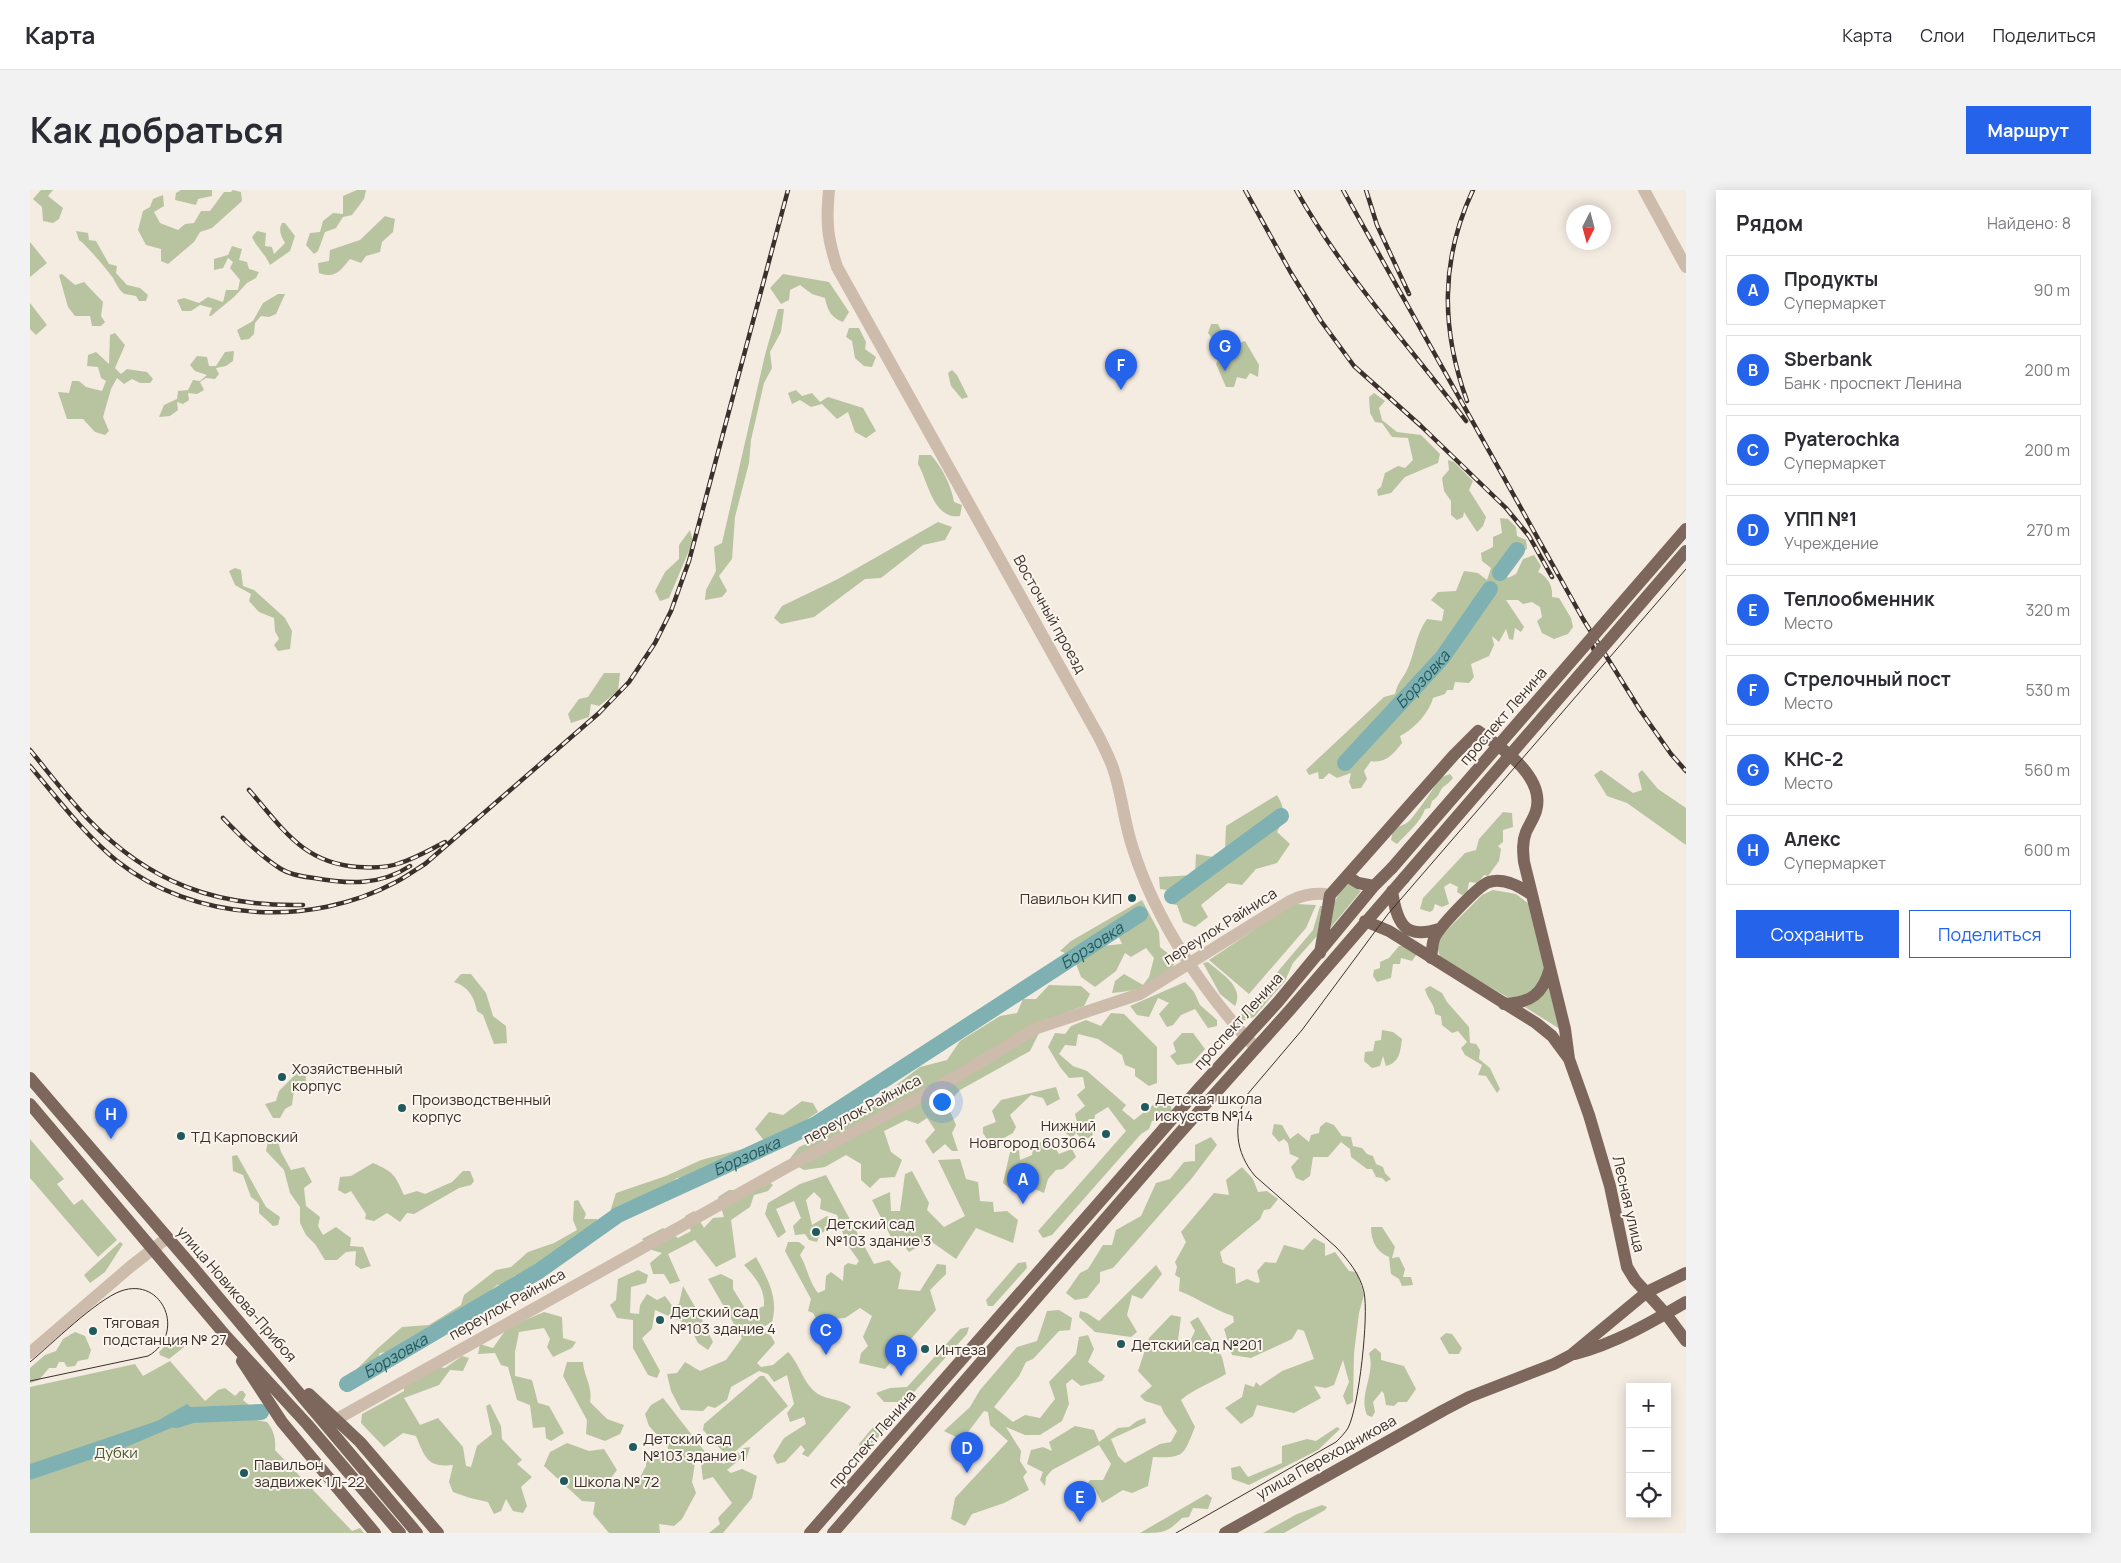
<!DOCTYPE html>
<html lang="ru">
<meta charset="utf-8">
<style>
:root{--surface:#fff;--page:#f2f2f3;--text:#2b2b33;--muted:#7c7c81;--line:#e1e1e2;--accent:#2563eb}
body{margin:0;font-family:Manrope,sans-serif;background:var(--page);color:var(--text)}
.controls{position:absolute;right:15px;bottom:15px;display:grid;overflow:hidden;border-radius:0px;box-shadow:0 2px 12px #0003}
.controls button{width:45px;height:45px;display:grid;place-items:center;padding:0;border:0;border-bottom:1px solid var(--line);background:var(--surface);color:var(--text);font:25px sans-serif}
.compass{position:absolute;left:1536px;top:15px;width:45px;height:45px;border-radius:50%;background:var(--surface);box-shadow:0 2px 12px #0003;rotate:186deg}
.you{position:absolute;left:911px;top:911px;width:18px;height:18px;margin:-12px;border:4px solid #fff;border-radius:50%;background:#1a73e8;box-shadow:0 0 0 8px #1a73e833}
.badge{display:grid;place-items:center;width:32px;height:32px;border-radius:50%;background:var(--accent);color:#fff;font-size:16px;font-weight:700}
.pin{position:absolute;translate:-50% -41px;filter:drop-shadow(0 1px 2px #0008)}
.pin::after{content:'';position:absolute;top:26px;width:18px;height:15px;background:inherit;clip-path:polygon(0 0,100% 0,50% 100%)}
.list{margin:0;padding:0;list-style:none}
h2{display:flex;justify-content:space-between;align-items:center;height:65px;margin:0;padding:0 20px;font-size:21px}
h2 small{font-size:16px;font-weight:400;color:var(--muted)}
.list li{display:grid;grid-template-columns:32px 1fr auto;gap:15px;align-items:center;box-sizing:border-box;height:70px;margin:0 10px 10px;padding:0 10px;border:1px solid var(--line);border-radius:0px}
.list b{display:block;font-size:19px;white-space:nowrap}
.list p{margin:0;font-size:16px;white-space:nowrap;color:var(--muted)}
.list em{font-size:16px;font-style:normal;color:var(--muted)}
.actions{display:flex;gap:10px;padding:15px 20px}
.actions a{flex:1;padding:11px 0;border:1px solid var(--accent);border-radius:0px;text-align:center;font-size:18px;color:var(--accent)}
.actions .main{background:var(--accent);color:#fff}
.icon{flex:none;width:28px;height:28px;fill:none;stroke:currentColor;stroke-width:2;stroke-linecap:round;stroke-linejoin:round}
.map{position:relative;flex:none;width:1656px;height:1343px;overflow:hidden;border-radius:0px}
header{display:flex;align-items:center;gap:30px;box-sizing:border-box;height:70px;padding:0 25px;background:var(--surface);border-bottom:1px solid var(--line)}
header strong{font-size:24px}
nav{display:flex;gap:28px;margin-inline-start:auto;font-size:18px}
.intro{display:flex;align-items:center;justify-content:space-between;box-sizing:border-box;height:120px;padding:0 30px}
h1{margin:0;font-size:35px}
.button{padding:12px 22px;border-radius:0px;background:var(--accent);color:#fff;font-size:18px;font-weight:700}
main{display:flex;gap:30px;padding:0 30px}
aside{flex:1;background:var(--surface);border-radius:0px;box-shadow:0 2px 12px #0003}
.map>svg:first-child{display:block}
</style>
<header>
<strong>Карта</strong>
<nav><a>Карта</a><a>Слои</a><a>Поделиться</a></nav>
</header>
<div class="intro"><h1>Как добраться</h1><a class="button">Маршрут</a></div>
<main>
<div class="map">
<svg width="1656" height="1343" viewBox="0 0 1656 1343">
<rect width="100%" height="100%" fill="#f4ebe1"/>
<path fill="#b8c4a0" d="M 11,0 L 23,0 L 18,6 L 33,18 L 29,29 L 23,33 L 13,31 L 12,17 L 3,9 Z
M 151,0 L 182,0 L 182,6 L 168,9 L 166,15 L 145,10 L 146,3 Z
M 203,0 L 211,2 L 212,11 L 182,38 L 170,42 L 164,52 L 138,74 L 131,71 L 131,59 L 116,55 L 108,40 L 113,21 L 120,17 L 123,9 L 133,5 L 134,16 L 124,22 L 130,33 L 148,40 L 155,34 L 164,33 L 171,21 L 180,21 L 194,2 L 201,2 Z
M 327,0 L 336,0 L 334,9 L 322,25 L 313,27 L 306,38 L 295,42 L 288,61 L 284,64 L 276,55 L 280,43 L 290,42 L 293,31 L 303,23 L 313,24 L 313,6 Z
M 355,26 L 365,29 L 363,42 L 352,52 L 350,62 L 336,66 L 331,73 L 320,69 C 310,81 305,89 289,83 L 288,73 L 299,71 L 300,60 L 330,50 Z
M 252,33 L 255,33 L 265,46 L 260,61 L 240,75 C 234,62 227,58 222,47 L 227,41 L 236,43 L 235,56 L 242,57 L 244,64 L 255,53 C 251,46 248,40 252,33 Z
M 46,41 L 58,43 L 59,50 L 66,51 L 79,74 L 87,76 L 86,83 L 97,95 L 110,98 L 118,105 L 116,111 L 109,111 L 106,106 C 103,105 98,105 95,104 C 89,101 86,93 83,88 C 77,80 56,54 49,50 Z
M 0,52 L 17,73 L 0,87 Z
M 202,56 L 212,59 L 209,70 L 217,72 L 219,79 L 229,82 L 226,88 L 217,93 L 204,107 L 181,126 L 179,126 L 182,118 L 170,115 L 161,121 L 152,121 L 147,110 L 154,108 L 169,113 L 178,107 L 193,112 L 196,100 L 208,100 L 210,90 L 200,78 L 203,72 L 198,68 L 193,78 L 184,80 L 184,69 L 198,65 Z
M 32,84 L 45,95 L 54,92 L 73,112 L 71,126 L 75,132 L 71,136 L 62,136 L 60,126 L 45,126 L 38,117 L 29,85 Z
M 753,84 L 799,92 L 819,122 L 813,132 C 801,128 797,119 795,108 L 782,104 L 770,95 L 760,100 L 759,110 L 751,114 L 740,98 Z
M 248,104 L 255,104 L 246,124 L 239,127 L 231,126 L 225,133 L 224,144 L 219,149 L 211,150 L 207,140 L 223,131 L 233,113 Z
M 0,113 L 17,135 L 6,145 L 0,139 Z
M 748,119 L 754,119 L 751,142 L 740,162 L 742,178 L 734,193 L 721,250 L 719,273 L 705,327 L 702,369 L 689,386 L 697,401 L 692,407 L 675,410 L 676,400 L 686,381 L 684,357 L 692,353 L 735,165 Z
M 1181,134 L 1188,134 L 1199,157 L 1215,151 L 1229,175 L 1228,187 L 1220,183 L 1216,189 L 1207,187 L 1204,197 L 1196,197 L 1186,174 L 1192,161 L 1178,143 Z
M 819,138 L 829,138 L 836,152 L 835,159 L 846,167 L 842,177 L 834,176 L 825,168 L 822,151 L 816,147 Z
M 85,143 L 95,155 L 85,178 L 91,184 L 97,179 L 117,182 L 123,189 L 120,193 L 110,193 L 102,189 L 94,194 L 87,188 L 81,199 L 73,227 L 79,241 L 75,245 L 65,242 L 53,229 L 37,229 L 28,202 L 39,203 L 42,191 L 49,191 L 56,197 L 72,201 L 76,191 L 71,188 L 68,177 L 57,176 L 58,165 L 66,162 L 79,174 L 80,145 Z
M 204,161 L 203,171 L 196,176 L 186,178 L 189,184 L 185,189 L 176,188 L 170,192 L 174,200 L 167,204 L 158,203 L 159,210 L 153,214 L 147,212 L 148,220 L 140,226 L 129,227 L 134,215 L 147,209 L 148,201 L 158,200 L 163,190 L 170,191 L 177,185 L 165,181 L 160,175 L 167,166 L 177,167 L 179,176 L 186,176 L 195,162 Z
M 922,180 L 927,185 L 938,207 L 932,209 L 921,196 L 918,183 Z
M 766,200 L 772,206 L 782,203 L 790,212 L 798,207 L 833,218 L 846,241 L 836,248 L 825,242 L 818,222 L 807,229 L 792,214 L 781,217 L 770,210 L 762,214 L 758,203 Z
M 1344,203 L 1355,211 L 1349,218 L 1352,230 L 1367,242 L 1391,245 L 1410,264 L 1408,273 L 1375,287 L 1361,303 L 1348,306 L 1347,300 L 1351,297 L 1355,283 L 1368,276 L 1375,278 L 1383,270 L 1378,248 L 1362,247 L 1352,233 L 1345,232 L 1340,223 L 1339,207 Z
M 889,265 L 901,265 C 912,278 921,294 924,312 L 932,315 L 930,326 C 903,330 898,291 888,274 Z
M 1418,270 L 1424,272 L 1443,291 L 1439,300 L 1456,327 L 1453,336 L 1447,342 L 1434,322 L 1433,327 L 1427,330 L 1421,325 L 1421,311 L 1414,301 L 1412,288 L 1419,280 Z
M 1470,328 L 1478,329 L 1486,337 L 1487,346 L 1496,350 L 1497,358 L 1496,360 L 1491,360 L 1485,366 L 1475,366 L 1474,374 L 1470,377 L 1478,388 L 1486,384 L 1493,369 L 1504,365 L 1511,376 L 1508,382 C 1518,387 1523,396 1522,407 L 1529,408 L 1541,428 L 1543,437 L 1538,444 L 1524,449 L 1512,443 L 1507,431 L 1512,427 L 1510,417 L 1502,412 L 1493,414 L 1488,410 L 1476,410 L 1494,437 L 1491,442 L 1485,438 L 1483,450 L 1479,449 L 1476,439 L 1469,452 L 1462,446 L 1464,455 L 1459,466 L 1441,474 L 1444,487 L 1439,493 L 1425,492 L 1423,500 L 1417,500 L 1415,504 L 1403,508 C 1399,523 1384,539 1370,546 L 1372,553 C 1364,563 1356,574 1341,571 L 1334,581 L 1337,589 L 1331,598 L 1322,599 L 1319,592 L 1321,583 L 1307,588 L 1299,583 L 1293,589 L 1289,589 L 1288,582 L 1279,585 L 1276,580 L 1354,507 L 1365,504 C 1368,492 1371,491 1376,482 C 1385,465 1385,445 1397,429 L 1412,431 L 1414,420 L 1401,410 L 1408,402 L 1426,401 L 1434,381 L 1448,383 L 1457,390 L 1461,378 L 1452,371 L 1451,363 L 1463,357 L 1463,347 L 1472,343 Z
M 908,332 L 922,337 L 915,350 L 893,355 L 851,388 L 835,389 L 784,427 L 751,434 L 744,428 L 752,416 L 808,389 Z
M 660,340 L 663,351 L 639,408 L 630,411 L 625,401 L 635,382 L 649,369 L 649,355 Z
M 205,378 L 211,380 L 213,396 L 224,400 L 255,428 L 262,441 L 260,459 L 248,461 L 244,455 L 249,449 L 245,441 L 244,428 L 229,422 L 219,411 L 221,404 L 205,395 L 199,381 Z
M 574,483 L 590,483 L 588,501 L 569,516 L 561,514 L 559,527 L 541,533 L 538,524 L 549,509 L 558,507 Z
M 1571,580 L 1603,603 L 1612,600 L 1608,584 L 1612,580 L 1628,599 L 1656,618 L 1656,655 L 1597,613 L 1577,606 L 1564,585 Z
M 1420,584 L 1423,588 C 1420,592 1417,594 1413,597 C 1409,602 1409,607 1402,611 L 1400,618 L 1395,619 C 1391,632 1376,644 1367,654 L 1361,650 L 1363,640 C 1368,635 1375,636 1380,630 C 1386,624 1406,596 1409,588 Z
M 1247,605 C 1256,620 1255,627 1247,642 L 1260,654 L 1247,673 L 1226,679 L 1212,695 L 1198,693 L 1171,715 L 1178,727 L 1165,737 L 1153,732 L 1147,715 L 1141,714 L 1137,700 L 1130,699 L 1129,687 L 1165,685 L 1166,664 L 1183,667 L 1195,660 L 1196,636 Z
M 1473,622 L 1482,623 L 1483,637 L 1473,640 L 1473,652 L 1468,656 L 1471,659 L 1469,671 L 1458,686 L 1454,685 L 1448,693 L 1439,692 L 1437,703 L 1432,705 L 1427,702 L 1428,697 L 1420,693 L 1414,697 L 1419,714 L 1412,717 L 1405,714 L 1403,720 L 1400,722 L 1390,719 L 1393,708 L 1435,663 L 1446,660 L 1449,649 Z
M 1319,691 L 1323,697 L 1331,701 L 1297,742 C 1301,721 1304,706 1319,691 Z
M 1463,700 L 1486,704 L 1499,714 L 1515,780 L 1503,803 L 1479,808 L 1413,770 C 1406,762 1407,754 1411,746 L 1452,705 Z
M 1112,710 L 1129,742 L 1130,757 L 1146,770 C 1137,795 1106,801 1082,803 L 1085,791 L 1094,784 L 1113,795 L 1119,787 L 1124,768 L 1116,758 L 1101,767 L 1095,763 L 1086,781 L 1065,797 L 1051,787 L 1045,771 L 1071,756 L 1092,754 L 1083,734 L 1035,763 L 1030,761 L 1041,751 Z
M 1266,714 L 1286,715 L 1276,738 L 1219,804 L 1179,770 L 1254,720 Z
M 1290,716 L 1292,716 L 1287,746 L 1263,773 L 1255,791 L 1224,827 L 1213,831 L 1210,826 L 1283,740 Z
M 1369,756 L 1376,756 L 1387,764 L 1382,771 L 1371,768 L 1370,774 L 1363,774 L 1361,788 L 1347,792 L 1343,786 L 1344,780 L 1350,778 L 1350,772 L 1359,768 Z
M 1178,772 C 1190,783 1215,796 1205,816 L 1190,804 L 1173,773 Z
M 431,784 L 441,784 L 456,803 L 463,826 L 476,836 L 477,853 L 464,854 L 453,825 L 447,821 C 444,807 439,797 424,792 Z
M 1155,792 L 1164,802 L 1170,815 L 1187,830 L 1187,836 L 1178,838 L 1165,819 L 1151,825 L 1143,835 L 1137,837 L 1129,824 L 1139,813 L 1128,808 L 1119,827 L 1107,825 L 1100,816 Z
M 1019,795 L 1051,796 L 1060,804 L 1054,816 C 1040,820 1029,827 1015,831 L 1000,861 L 930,900 L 917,914 L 926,935 L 922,943 L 928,961 L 922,961 L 915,954 L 903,964 L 895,951 L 905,940 L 897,928 L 888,934 L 876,930 L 854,941 L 861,962 L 872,970 L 865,987 L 850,988 L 840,998 L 831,990 L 831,974 L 816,965 L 795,977 L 774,980 L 758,971 L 769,957 L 807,940 L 890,877 L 917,870 L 930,851 L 970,826 L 987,823 L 993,809 L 1006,809 Z
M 1519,795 L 1530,839 L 1493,816 Z
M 1400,796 L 1412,803 L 1417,812 L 1439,837 L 1440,853 L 1446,854 L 1450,860 L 1449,869 L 1460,878 L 1470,899 L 1467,903 L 1456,886 L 1448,885 L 1452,875 L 1435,865 L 1431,858 L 1437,852 L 1428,841 L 1422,843 L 1412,835 L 1411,826 L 1405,824 C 1405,814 1397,809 1395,799 Z
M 1081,823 L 1094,824 L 1127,857 L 1127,893 L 1119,896 L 1105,886 L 1105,879 L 1095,875 L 1092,865 L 1068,849 L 1048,844 L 1046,856 L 1035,855 L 1029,864 L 1043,876 L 1057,881 L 1096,915 L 1092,920 L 1104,930 L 1132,908 L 1139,909 L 1142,921 L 1134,929 L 1122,931 L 1119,939 L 1111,944 L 1022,1045 L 1013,1048 L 1008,1041 L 1096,941 L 1078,917 L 1065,925 L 1062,948 L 1051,948 L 1046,943 L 1042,948 L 1033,941 L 1036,933 L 1047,932 L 1045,924 L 1055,916 L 1047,905 L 1055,898 L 1053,887 L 1039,888 L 1030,877 L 1018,857 L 1025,843 L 1035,844 L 1041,836 L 1056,830 L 1071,836 Z
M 1352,840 L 1363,842 L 1372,849 C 1370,862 1370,872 1356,876 L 1353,866 L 1350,876 L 1342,878 L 1334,871 L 1335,862 L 1343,861 L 1345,851 L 1351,850 Z
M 1152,843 L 1163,843 L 1175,859 L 1162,873 L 1147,875 L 1140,866 L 1146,862 L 1143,853 Z
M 275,875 L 276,894 L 264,900 L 262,915 L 255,919 L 250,928 L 243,928 L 235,914 L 246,911 L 249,901 Z
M 1026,897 L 1030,909 L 1017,916 L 1013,908 L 1001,905 L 980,925 L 986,937 L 983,943 L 961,955 L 953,943 L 953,937 L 966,932 L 962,921 L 971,910 Z
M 772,911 L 783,913 L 788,922 L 753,945 L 742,962 L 721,967 L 706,965 L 694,979 L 671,981 L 663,987 L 647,988 L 632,1000 L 602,1013 L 594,1021 L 580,1022 L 586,1003 L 636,986 L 671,970 L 736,953 L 725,939 L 739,922 L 753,925 Z
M 1296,932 L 1304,935 L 1312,946 L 1321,947 L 1323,956 L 1332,958 L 1337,964 L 1343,966 L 1346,974 L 1353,977 L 1355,983 L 1361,989 L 1356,992 L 1352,988 L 1346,987 L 1342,979 L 1337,979 L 1321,967 L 1320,959 L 1311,952 L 1298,967 L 1283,967 L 1280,986 L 1273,991 L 1266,988 L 1261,977 L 1269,968 L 1260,964 L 1258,953 L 1254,949 L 1249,952 L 1242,944 L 1244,934 L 1252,935 L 1260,949 L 1268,943 L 1279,952 L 1281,945 L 1289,943 L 1290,937 Z
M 239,947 L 247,948 L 251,962 L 261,980 L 274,977 L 282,992 L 274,998 L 276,1016 L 290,1027 L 288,1036 L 293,1045 L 306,1037 L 321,1048 L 320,1056 L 333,1057 L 341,1076 L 331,1079 L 325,1075 L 326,1061 L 316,1062 L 307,1070 L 295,1070 L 285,1054 L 276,1045 L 270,1033 L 270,1017 L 260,1003 L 254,980 L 236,961 Z
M 1181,947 L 1187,955 L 1162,988 L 1083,1078 L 1070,1082 L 1070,1092 L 1057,1108 L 1045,1110 L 1036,1103 L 1050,1083 L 1058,1079 L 1073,1055 L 1082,1055 L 1086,1040 L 1111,1026 L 1126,993 L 1140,989 L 1154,972 L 1165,971 L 1165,955 Z
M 1019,948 L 1029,964 L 1042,959 L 1046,967 L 1033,979 L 1026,980 L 1018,989 L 1014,1003 L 1002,998 L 994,989 L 979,998 L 973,993 L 980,962 L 989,960 L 990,970 L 1002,965 L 1003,956 Z
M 0,949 L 34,989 L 27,994 L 44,1015 L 52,1009 L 87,1050 L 68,1067 L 0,988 Z
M 207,965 L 236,1017 L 250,1027 L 248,1035 L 243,1036 L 229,1023 L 229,1013 L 221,1007 L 213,985 L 203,981 L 202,966 Z
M 930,969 L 936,989 L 948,992 L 950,1011 L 963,1012 L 964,1022 L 977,1021 L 988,1030 L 983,1053 L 946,1038 L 926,1069 L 899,1050 L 879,1062 L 870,1051 L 862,1049 L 842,1010 L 860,1002 L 861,1021 L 870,1021 L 875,984 L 882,981 L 899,1013 L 897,1020 L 914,1037 L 935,1026 L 908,970 Z
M 343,973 C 364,982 365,985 374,1005 L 387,1001 L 395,1004 L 422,992 L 433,981 L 440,981 L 444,991 L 441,995 L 429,998 L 384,1024 L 377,1023 L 370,1032 L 357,1023 L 344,1031 L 335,1029 L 336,1024 L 321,1001 L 315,1004 L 308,1000 L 310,987 L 321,986 Z
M 1212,977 L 1223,989 L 1228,1002 L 1237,1001 L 1248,1009 L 1240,1019 L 1234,1020 L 1230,1029 L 1190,1062 L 1193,1073 L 1205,1078 L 1206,1094 L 1217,1089 L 1227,1093 L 1230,1092 L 1227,1081 L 1235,1072 L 1246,1073 L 1254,1055 L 1273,1060 L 1284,1048 L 1295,1054 L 1295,1066 L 1305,1062 L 1319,1081 L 1327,1082 L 1334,1105 L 1329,1123 L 1324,1163 L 1323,1212 L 1317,1215 L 1313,1206 L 1319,1192 L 1313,1170 L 1304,1195 L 1296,1198 L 1284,1196 L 1291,1208 L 1264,1223 L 1227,1215 L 1223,1226 L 1211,1234 L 1195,1218 L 1212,1207 L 1215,1194 L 1224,1197 L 1226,1192 L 1230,1196 L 1252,1181 L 1284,1169 L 1274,1141 L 1268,1139 L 1262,1149 L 1221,1168 L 1202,1165 L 1194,1139 L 1204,1132 L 1203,1126 C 1184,1120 1168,1108 1149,1101 L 1150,1088 L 1145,1085 L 1147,1077 L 1145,1072 L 1156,1052 L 1151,1042 L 1184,1003 L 1199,1005 L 1196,990 Z
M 796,985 L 844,1074 L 859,1070 L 871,1083 L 868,1099 L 890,1101 L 907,1074 L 916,1075 L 916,1084 L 900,1100 L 906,1120 L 855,1179 L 829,1173 L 831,1163 L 838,1156 L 833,1147 L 842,1126 L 830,1118 L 815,1128 L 787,1130 L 783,1123 L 778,1121 L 781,1109 L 755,1061 L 758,1052 L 769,1052 L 775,1057 L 770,1065 C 778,1079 778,1090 788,1103 L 795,1100 L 796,1086 L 801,1082 L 813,1091 L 814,1076 L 818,1073 L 826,1075 L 829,1071 L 816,1053 L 807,1025 L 790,1019 L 791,1009 L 784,1002 L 776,1010 L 782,1035 L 797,1026 L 802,1029 L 802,1037 L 790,1044 L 787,1052 L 779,1050 L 775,1044 L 765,1045 L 763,1036 L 771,1028 L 764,1011 L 746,1019 L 756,1042 L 748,1048 L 735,1024 L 738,1013 L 770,994 Z
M 732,986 L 743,995 L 738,1001 L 724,1005 L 720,1017 L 701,1030 L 706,1067 L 686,1077 L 665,1050 L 638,1064 L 650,1091 L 640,1094 L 634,1084 L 623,1084 L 620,1073 L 632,1063 L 622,1060 L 612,1049 L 633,1038 L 648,1048 L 661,1041 L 655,1026 L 664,1021 L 674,1038 L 683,1028 L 694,1027 L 688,1007 L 699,1000 L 707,1000 Z
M 548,1010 L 556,1024 L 554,1029 L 567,1029 L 568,1036 L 495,1084 L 484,1086 L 475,1095 L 467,1095 L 443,1116 L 420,1130 L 416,1137 L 400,1148 L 385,1145 L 357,1162 L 350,1163 L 336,1188 L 323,1197 L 320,1186 L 347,1159 L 372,1137 L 399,1135 L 431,1115 L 434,1105 L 466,1080 L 481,1077 L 498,1062 L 524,1053 L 547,1040 L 543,1030 L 544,1011 Z
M 1341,1037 L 1352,1037 L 1365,1057 L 1362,1068 L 1369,1067 L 1375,1079 L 1373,1087 L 1381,1087 L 1383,1095 L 1372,1096 L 1369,1089 L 1361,1084 L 1359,1067 C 1346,1062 1341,1050 1341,1037 Z
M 90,1052 L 93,1054 L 75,1082 L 60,1093 L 54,1085 Z
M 726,1067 C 737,1088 749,1107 742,1132 L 730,1139 L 741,1146 L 745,1153 L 727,1173 L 731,1177 L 743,1175 L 758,1162 C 770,1174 773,1194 788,1204 C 798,1210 812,1209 821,1217 L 778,1267 L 772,1264 L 775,1260 L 771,1255 L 755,1272 L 747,1274 L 743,1266 L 754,1248 L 776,1234 L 774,1227 L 760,1232 L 757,1223 L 764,1214 L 757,1185 L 744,1192 L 738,1184 L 729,1181 L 701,1197 L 697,1210 L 685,1218 L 678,1216 L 673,1221 L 651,1220 L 641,1201 L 637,1184 L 647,1183 L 655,1172 L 670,1181 L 696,1170 L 712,1148 L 678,1089 L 691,1084 L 703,1090 L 703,1099 L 718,1123 L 734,1116 C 735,1098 725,1087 714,1075 Z
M 996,1072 L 997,1078 L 963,1116 L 958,1116 L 956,1110 L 988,1073 Z
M 1126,1075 L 1132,1084 L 1112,1109 L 1102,1105 L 1097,1125 L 1107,1142 L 1101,1147 L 1065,1142 L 1049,1127 L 1050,1121 L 1057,1123 L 1069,1131 Z
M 608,1080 L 618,1085 L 616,1093 L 601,1097 L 600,1123 L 609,1124 L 610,1115 L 617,1104 L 627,1110 L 635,1106 L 643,1117 L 649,1114 L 653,1096 L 668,1122 L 683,1152 L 678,1160 L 668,1153 L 659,1135 L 625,1120 L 622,1139 L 612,1148 L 630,1181 L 627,1188 L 618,1185 L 603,1158 L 603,1130 L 587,1128 L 580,1115 L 586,1110 L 588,1089 Z
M 1029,1120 L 1042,1128 L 1040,1140 L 1029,1141 L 1003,1169 L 996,1172 L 989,1186 L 964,1217 L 983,1232 L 995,1225 L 1010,1228 L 1025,1209 L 1019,1192 L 1046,1164 L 1049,1147 L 1058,1145 L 1064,1159 L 1058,1172 L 1075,1186 L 1072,1191 L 1051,1196 L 1042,1189 L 1036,1194 L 1039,1214 L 1032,1231 L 1010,1245 L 995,1245 L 976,1237 L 991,1261 L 990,1271 L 997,1282 L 993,1287 L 999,1300 L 974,1313 L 942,1324 L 935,1336 L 921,1329 L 925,1308 L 978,1251 L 960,1235 L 958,1222 L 954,1221 L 929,1254 L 926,1247 L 914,1241 L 940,1217 L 950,1200 L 987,1157 L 1007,1151 L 1017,1121 Z
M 514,1122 L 532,1127 L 533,1148 L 546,1152 L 542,1158 L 523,1167 L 517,1157 L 520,1149 L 514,1138 L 489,1142 L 485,1162 L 485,1186 L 502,1190 L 508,1213 L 519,1216 L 534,1243 L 521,1251 L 516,1248 L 515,1237 L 503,1238 L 500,1215 L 487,1210 L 478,1177 L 471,1175 L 465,1163 L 448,1164 L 450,1154 L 463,1158 L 477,1138 Z
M 1141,1125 L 1151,1127 L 1148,1150 L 1159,1153 L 1165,1141 L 1160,1132 L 1168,1127 L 1192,1167 L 1196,1184 C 1181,1193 1164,1199 1151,1210 L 1165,1237 C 1153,1266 1155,1268 1123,1267 L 1118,1296 L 1102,1303 L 1093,1300 L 1072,1313 L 1065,1299 L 1052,1303 L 1060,1290 L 1073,1290 L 1081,1274 L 1069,1255 L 1022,1280 L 1016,1287 L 1015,1296 L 1010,1290 L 1013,1282 L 997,1274 L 1001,1260 L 1013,1257 L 1022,1261 L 1019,1252 L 1045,1236 L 1064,1240 L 1069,1252 L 1088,1238 L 1099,1237 L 1107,1231 L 1115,1228 L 1116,1233 L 1081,1249 L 1088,1266 L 1095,1273 L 1130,1254 L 1141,1252 L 1147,1241 L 1134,1223 L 1131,1216 L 1115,1211 L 1110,1206 L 1122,1196 L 1108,1181 L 1119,1148 Z
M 939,1137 L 937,1144 L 875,1212 L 854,1212 L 846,1203 L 860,1198 L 877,1197 L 930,1139 Z
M 45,1142 L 55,1146 L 61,1160 L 58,1169 L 48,1171 L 45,1176 L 37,1177 L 34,1172 L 29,1172 L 26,1178 L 19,1178 L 9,1190 L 0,1193 L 0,1178 L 15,1165 L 26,1161 L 33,1149 Z
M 1416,1143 L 1422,1144 L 1432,1158 L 1429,1164 L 1419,1164 L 1410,1148 Z
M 147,1147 L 151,1150 L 154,1157 L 139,1169 L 130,1165 L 129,1162 L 142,1149 Z
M 1345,1158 L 1351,1163 L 1351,1170 L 1374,1176 L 1386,1199 L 1377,1212 L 1368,1212 L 1364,1216 L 1356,1215 L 1354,1204 L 1352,1201 L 1343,1212 L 1345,1222 L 1342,1227 L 1337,1225 C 1328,1205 1346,1184 1339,1163 Z
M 432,1166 L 439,1168 L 433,1181 L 420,1180 L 409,1195 L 374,1208 L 390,1235 L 408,1228 L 433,1257 L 436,1276 L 441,1277 L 447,1256 L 462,1244 L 456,1216 L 460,1214 L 471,1236 L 472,1249 L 492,1270 L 487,1274 L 502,1287 L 491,1297 L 497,1316 L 493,1323 L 483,1321 L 476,1309 L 471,1321 L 464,1324 L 458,1312 L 440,1308 L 423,1302 L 419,1292 L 423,1275 C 397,1278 395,1267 386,1246 L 373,1243 L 354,1257 L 331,1233 L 332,1224 L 374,1201 L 374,1186 L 396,1175 L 415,1178 Z
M 140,1171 L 175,1211 L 188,1200 L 195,1198 L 205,1206 L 210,1201 L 213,1201 L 216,1205 L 213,1210 L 227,1222 L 225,1226 L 226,1230 L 237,1232 C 244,1241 246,1249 245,1260 L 322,1341 L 330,1338 L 334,1343 L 0,1343 L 0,1197 L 105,1174 L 113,1186 Z
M 537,1172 L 553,1172 C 554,1187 563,1197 560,1212 L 577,1229 L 594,1235 L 590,1244 L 575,1251 L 556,1244 L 557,1230 L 533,1186 Z
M 730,1186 L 734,1186 L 758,1216 L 701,1265 L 697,1266 L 673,1240 L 674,1234 Z
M 633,1208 L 679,1267 L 694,1274 L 714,1258 L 720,1257 L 716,1270 L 710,1269 L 697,1280 L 701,1283 L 712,1279 L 727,1286 L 722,1308 L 693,1343 L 679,1343 L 690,1334 L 688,1328 L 702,1313 L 683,1287 L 673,1290 L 671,1273 L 665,1273 L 662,1292 L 666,1303 L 652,1329 L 644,1336 L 629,1334 L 630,1343 L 579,1343 L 563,1324 L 565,1312 L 552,1311 L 514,1276 L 520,1262 L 537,1253 L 559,1261 L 574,1259 L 587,1280 L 581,1288 L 586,1294 L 609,1289 L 616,1276 L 616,1268 L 629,1260 L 638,1261 L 638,1257 L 619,1236 L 615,1224 L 621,1215 Z
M 844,1236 L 851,1236 L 854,1241 L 836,1261 L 829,1260 L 829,1254 Z
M 1307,1237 L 1310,1239 L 1288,1260 L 1219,1295 L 1202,1289 L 1201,1278 L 1210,1276 L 1218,1287 L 1252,1273 L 1252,1256 L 1277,1249 L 1286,1251 Z
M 1177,1304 L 1182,1308 L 1178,1319 L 1163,1318 L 1159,1327 L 1152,1328 C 1137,1343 1133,1343 1110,1343 Z
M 1292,1315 L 1297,1317 L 1295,1320 L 1254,1343 L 1233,1343 L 1267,1324 Z"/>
<path fill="#7fb0b2" d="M 157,1214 L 166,1222 L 167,1227 L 89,1260 L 0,1290 L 0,1274 L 127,1231 Z"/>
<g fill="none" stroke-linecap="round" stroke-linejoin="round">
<g stroke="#7fb0b2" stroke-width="16">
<path d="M 1470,383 L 1487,360"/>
<path id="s1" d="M 1315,573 L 1412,468 L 1460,399"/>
<path d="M 1142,706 L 1251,626"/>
<path id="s2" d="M 317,1194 L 509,1081 L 588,1025 L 786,934 L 1110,724"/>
<path d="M 146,1230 L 162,1225 L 231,1222"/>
</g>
<path stroke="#cdbbac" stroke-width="12" d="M 799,0 C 796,31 797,47 807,77 L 1069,547 C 1074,557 1079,567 1083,578 C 1092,604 1094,633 1103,659 C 1126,731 1174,803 1226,858
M 1614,0 L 1656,77
M 0,1163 L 100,1077 L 137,1048
M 307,1229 L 757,977 L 902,901 L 1007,838 L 1110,804 L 1260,711 C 1272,705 1286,702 1300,705"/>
<path stroke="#7d675c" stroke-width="12" d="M 1317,686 L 1328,693 L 1344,696
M 1362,701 C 1367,733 1374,750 1409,739
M 1335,731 L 1359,741 L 1506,833 L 1522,846 L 1539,869
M 1290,763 L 1300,705 L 1424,565 L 1448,541 C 1472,558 1516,587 1506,621 C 1504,628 1499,635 1496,642 C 1492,652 1493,662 1494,672 L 1535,839 L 1539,869 L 1559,925 L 1580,996 L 1597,1077 L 1605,1090 L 1636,1124 L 1656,1151
M 1401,768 C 1402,762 1402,755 1404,749 C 1407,739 1449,695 1459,692 C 1474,687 1491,697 1502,705
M 1474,814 C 1501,813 1513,804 1520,778
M 0,888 L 162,1076 L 387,1343
M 0,914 L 196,1146 L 277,1234 L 370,1343
M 1545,1164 C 1586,1153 1620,1133 1656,1112
M 212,1171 L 252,1232 L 345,1343
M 279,1204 L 330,1252 L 408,1343
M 780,1343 L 1171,896 L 1248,812 L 1344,696 L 1362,678
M 803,1343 L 1147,946 L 1259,821 L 1374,688
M 1195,1343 L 1414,1220 L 1439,1207 L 1524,1174 L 1541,1165 L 1617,1102 L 1656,1083"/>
<path stroke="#3b302b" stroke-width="1" d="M 0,1172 C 22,1154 66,1110 91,1101 C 133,1086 157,1144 118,1166 L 0,1191
M 1146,1343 L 1306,1252 C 1310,1248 1315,1243 1318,1238 C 1329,1217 1339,1125 1334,1102 C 1330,1084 1318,1070 1306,1057 L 1225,986 C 1205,962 1203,935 1216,906 L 1272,840 L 1358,724 L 1656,379"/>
<g stroke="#3b302b" stroke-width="4.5">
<path id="rail" d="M 1215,0 L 1261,83 L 1291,131 L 1324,176 L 1391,236 L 1476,318 L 1499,346 L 1522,387
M 1266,0 C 1313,84 1378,154 1436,231
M 1313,0 L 1553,429 L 1610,520 L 1641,564 L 1656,581
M 1336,0 L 1347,35 L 1379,104
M 1437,211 C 1411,139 1410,70 1443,0
M 1559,447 L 1566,466
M 0,560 C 19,583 38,608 59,630 C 120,693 186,717 273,715
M 0,576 C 27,608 54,644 87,671 C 164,732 280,738 366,692 C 376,687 385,680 395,674 L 569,523 L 599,492 L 625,453 L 641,421 L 659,371 L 758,0
M 219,600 C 253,639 273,673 328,677 C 342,678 357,678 370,673 C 386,668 401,659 415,652
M 193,628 C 211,647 229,665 251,679 C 259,684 274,687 284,688 C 317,694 350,696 380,676"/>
</g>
<use href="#rail" stroke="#fbf5ee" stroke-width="2.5" stroke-dasharray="8" stroke-linecap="butt"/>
<path stroke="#7d675c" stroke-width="12" d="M 1362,678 L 1656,339
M 1374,688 L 1656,361"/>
</g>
<g fill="#1f5a5e" stroke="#fbf5ee" stroke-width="2">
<circle cx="1102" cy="708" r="5"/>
<circle cx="252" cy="887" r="5"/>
<circle cx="1115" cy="917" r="5"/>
<circle cx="372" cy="918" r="5"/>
<circle cx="1076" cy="944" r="5"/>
<circle cx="151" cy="946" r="5"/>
<circle cx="786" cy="1042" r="5"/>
<circle cx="630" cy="1130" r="5"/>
<circle cx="63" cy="1141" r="5"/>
<circle cx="1091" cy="1154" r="5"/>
<circle cx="895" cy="1159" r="5"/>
<circle cx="603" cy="1257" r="5"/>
<circle cx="214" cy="1283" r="5"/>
<circle cx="534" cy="1291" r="5"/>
</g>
<g text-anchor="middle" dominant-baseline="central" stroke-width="4" stroke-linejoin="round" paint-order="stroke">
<g font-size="15" fill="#3b302b" stroke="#fbf5ee">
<text transform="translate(1020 424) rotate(61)">Восточный проезд</text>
<text transform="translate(1473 526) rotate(-49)">проспект Ленина</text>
<text transform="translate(1190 736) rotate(-32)">переулок Райниса</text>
<text transform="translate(1208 831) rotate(-48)">проспект Ленина</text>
<text transform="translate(832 919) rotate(-28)">переулок Райниса</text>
<text transform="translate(1599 1014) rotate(77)">Лесная улица</text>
<text transform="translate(207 1104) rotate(49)">улица Новикова-Прибоя</text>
<text transform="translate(477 1114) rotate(-29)">переулок Райниса</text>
<text transform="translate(842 1249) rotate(-49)">проспект Ленина</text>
<text transform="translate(1296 1267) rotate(-29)">улица Переходникова</text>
</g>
<g font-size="15" fill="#3b302b" stroke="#fbf5ee" text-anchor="start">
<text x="1092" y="708" text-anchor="end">Павильон КИП</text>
<text x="262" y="878">Хозяйственный<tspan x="262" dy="17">корпус</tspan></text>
<text x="1125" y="908">Детская школа<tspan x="1125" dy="17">искусств №14</tspan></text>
<text x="382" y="909">Производственный<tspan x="382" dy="17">корпус</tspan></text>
<text x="1066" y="935" text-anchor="end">Нижний<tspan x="1066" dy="17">Новгород 603064</tspan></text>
<text x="161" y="946">ТД Карповский</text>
<text x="796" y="1033">Детский сад<tspan x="796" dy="17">№103 здание 3</tspan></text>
<text x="640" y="1121">Детский сад<tspan x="640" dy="17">№103 здание 4</tspan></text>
<text x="73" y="1132">Тяговая<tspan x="73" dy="17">подстанция № 27</tspan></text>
<text x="1101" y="1154">Детский сад №201</text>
<text x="905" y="1159">Интеза</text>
<text x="613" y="1248">Детский сад<tspan x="613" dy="17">№103 здание 1</tspan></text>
<text x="224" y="1274">Павильон<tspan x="224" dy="17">задвижек 1Л-22</tspan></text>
<text x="544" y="1291">Школа № 72</text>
</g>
<g font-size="15" fill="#4a5a2e" stroke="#fbf5ee">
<text x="86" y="1262">Дубки</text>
</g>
<g font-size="16" font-style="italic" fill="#1f5a5e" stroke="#fbf5ee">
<text stroke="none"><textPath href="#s1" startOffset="114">Борзовка</textPath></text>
<text stroke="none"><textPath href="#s2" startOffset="866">Борзовка</textPath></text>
<text stroke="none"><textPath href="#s2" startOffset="461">Борзовка</textPath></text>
<text stroke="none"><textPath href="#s2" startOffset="56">Борзовка</textPath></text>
</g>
</g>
</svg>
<div class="controls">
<button>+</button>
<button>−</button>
<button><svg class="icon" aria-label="locate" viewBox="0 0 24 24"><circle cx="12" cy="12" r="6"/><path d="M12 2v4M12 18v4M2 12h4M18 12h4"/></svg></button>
</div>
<svg class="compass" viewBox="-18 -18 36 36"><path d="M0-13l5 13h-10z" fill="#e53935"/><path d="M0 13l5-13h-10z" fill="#7c7c81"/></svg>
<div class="you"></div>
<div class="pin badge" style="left:993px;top:1014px">A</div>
<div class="pin badge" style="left:871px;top:1186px">B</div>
<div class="pin badge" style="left:796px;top:1165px">C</div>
<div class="pin badge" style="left:937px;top:1283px">D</div>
<div class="pin badge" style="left:1050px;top:1332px">E</div>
<div class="pin badge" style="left:1091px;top:200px">F</div>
<div class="pin badge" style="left:1195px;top:181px">G</div>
<div class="pin badge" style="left:81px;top:949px">H</div>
</div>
<aside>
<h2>Рядом<small>Найдено: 8</small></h2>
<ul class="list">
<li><span class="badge">A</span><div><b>Продукты</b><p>Супермаркет</p></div><em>90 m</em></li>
<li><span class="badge">B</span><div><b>Sberbank</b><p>Банк · проспект Ленина</p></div><em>200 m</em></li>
<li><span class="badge">C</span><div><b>Pyaterochka</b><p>Супермаркет</p></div><em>200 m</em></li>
<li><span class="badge">D</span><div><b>УПП №1</b><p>Учреждение</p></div><em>270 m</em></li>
<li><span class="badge">E</span><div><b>Теплообменник</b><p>Место</p></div><em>320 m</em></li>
<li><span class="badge">F</span><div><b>Стрелочный пост</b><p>Место</p></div><em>530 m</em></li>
<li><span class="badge">G</span><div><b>КНС-2</b><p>Место</p></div><em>560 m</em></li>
<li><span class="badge">H</span><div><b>Алекс</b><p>Супермаркет</p></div><em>600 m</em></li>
</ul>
<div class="actions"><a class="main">Сохранить</a><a>Поделиться</a></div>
</aside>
</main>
